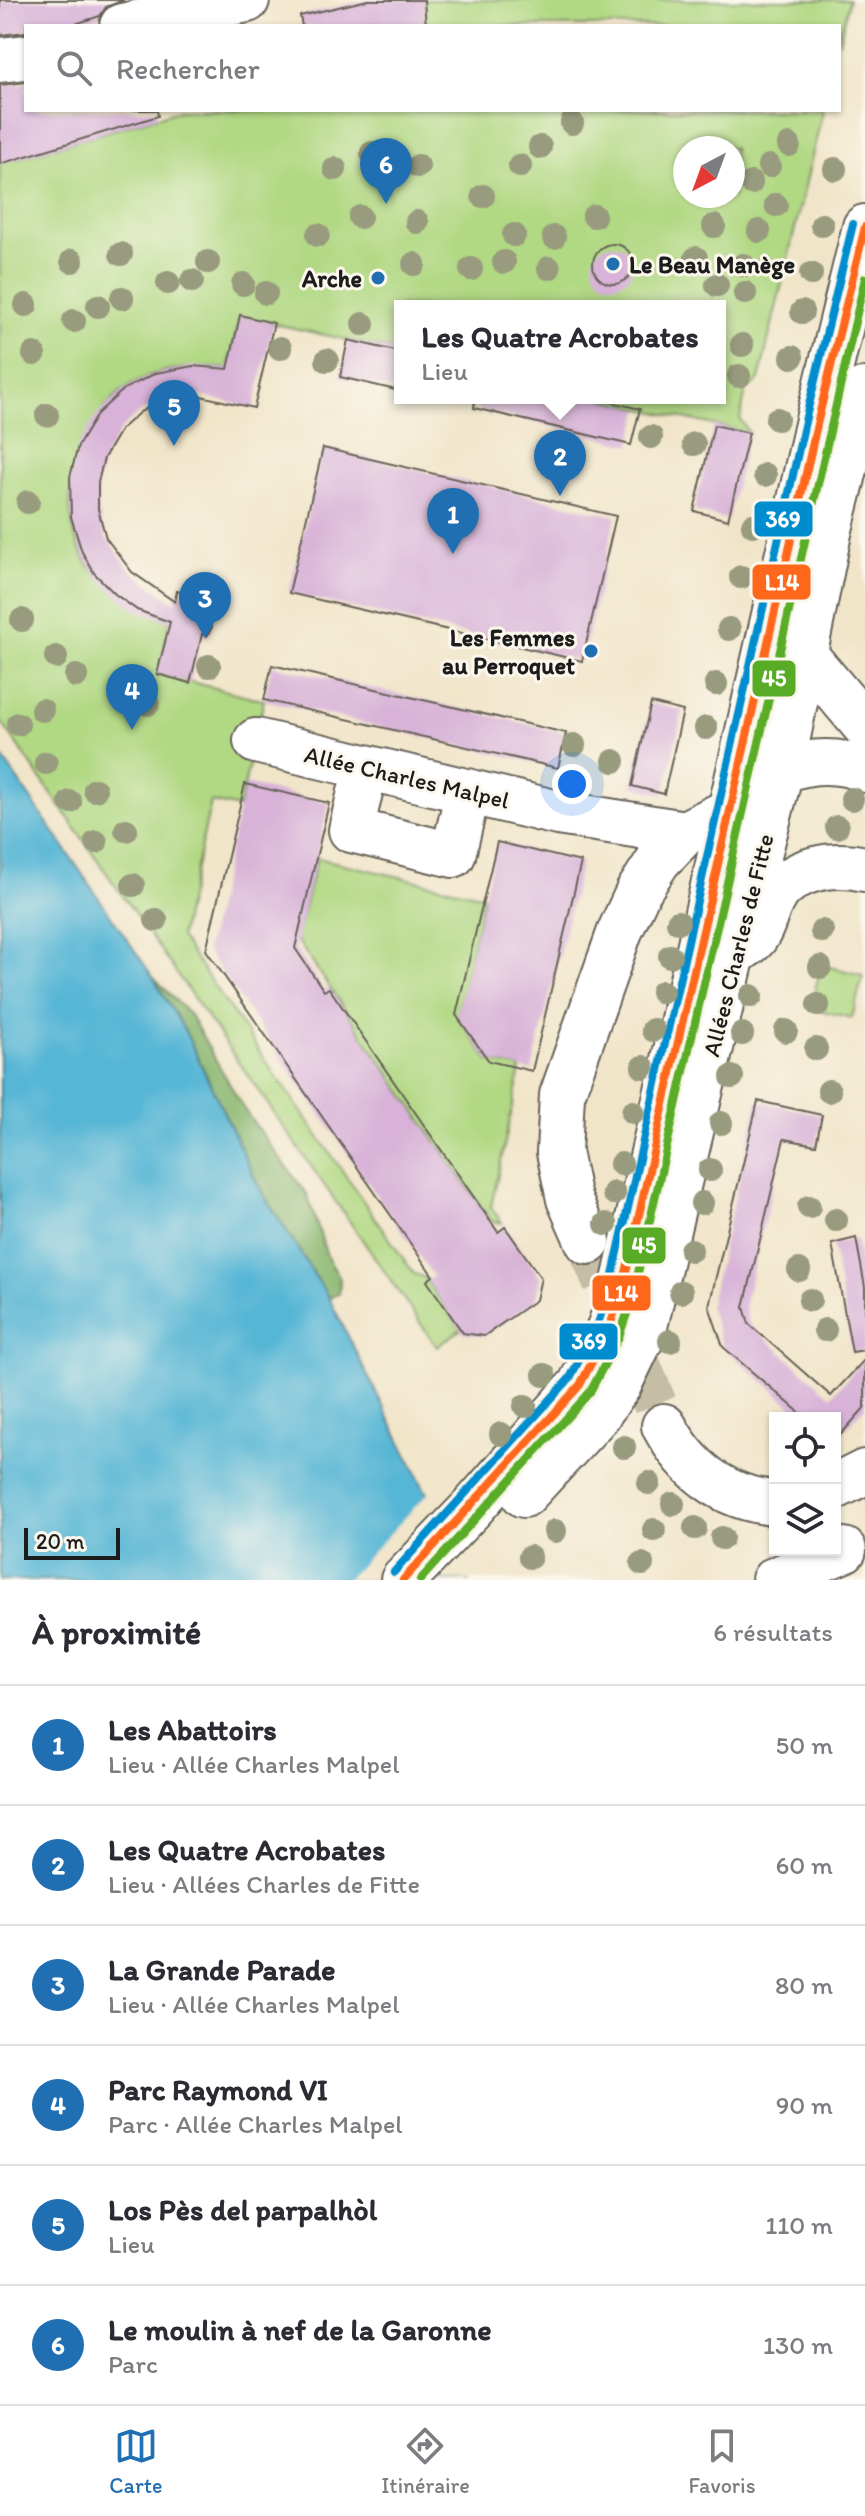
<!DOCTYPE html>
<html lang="fr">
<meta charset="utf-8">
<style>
:root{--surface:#fff;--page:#f2f2f3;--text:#2b2b33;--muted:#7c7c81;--line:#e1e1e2;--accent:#1f6fb2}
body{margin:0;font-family:Itim,sans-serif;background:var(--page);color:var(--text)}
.controls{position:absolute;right:24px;bottom:24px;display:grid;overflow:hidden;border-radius:0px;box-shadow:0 2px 6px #0004}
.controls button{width:72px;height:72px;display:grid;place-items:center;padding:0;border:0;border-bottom:2px solid var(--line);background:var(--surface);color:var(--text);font:40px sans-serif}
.compass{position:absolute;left:673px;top:136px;width:72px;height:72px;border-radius:50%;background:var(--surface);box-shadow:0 2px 6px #0004;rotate:221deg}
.scale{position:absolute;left:24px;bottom:20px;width:96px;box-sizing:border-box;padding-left:8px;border:4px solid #1c1c1c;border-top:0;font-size:22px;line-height:28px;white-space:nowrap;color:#1c1c1c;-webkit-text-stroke:6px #fbf7ec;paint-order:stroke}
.you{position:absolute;left:572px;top:784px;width:28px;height:28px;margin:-20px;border:6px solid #fff;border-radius:50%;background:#1a73e8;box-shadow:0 0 0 12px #1a73e833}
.badge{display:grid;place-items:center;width:52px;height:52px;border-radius:50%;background:var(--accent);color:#fff;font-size:26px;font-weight:700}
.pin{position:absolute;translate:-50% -66px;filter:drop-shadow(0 2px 4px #0008)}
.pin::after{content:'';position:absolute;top:42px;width:28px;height:24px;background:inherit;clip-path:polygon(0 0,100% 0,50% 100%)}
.popup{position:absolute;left:394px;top:300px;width:332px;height:104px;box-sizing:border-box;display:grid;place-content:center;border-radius:0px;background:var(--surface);filter:drop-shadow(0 2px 6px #0005);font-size:26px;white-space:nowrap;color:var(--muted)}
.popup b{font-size:30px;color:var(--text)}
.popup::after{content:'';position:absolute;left:50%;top:100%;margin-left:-16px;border:16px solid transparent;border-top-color:var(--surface)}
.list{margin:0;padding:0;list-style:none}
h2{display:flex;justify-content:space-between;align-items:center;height:104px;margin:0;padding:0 32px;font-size:34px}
h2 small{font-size:26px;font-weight:400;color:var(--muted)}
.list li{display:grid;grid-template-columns:52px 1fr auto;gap:24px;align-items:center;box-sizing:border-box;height:120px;padding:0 32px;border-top:2px solid var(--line)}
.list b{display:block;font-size:30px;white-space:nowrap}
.list p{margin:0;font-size:26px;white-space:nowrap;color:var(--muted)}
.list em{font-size:26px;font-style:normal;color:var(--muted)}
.icon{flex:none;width:44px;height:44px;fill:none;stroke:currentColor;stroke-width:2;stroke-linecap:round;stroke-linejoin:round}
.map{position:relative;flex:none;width:865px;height:1580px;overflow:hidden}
.search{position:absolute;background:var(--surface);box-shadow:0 2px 6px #0004;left:24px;right:24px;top:24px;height:88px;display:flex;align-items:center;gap:20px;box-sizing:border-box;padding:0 28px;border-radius:0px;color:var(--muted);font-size:30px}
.sheet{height:824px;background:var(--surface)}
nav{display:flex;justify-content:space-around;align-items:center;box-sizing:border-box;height:112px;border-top:2px solid var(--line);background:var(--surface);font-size:22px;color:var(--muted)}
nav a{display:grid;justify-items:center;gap:4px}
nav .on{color:var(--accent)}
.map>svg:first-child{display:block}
</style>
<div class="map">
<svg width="865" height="1580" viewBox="0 0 865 1580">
<rect width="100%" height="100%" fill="#fbf7ec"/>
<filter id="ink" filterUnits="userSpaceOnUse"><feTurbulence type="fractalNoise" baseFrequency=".0125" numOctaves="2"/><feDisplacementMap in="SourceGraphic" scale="16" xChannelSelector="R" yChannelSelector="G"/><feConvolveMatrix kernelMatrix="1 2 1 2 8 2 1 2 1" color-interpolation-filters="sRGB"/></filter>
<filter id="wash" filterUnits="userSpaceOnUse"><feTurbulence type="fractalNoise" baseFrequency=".006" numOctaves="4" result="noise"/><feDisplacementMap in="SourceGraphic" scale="32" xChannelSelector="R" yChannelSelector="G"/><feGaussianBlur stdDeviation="1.8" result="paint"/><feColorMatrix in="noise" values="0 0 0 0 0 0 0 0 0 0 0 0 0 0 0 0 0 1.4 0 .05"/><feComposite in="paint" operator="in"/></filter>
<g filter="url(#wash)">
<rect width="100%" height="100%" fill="#f1e5c9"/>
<path fill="#b1d883" stroke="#667a50" stroke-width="2" fill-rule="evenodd" d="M 423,0 L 849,0 L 839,43 L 839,26 L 425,26 Z
M 179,110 L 823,110 L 759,380 L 746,390 L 740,419 L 749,433 L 594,398 L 720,398 L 720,306 L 400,306 L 400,352 L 240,316 L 228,369 C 192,366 153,366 123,390 C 72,429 50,518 93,571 C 108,589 149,609 170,622 L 158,674 L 264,700 L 239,808 L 211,802 L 180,937 L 414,1274 L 424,1277 L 461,1329 L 437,1347 L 0,720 L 0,159 L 12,160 ZM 685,148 L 733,148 L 733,196 L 685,196 Z
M 317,858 L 484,896 L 457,1015 L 489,1061 L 521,1068 L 491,1207 L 502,1223 L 491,1221 L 296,939 Z
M 821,965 L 863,975 L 852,1018 L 811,1008 Z"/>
<path fill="#8cb871" stroke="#546a46" stroke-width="2" d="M 153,977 L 190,1015 L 245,1111 L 307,1194 L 328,1259 L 340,1278 L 339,1293 L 329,1298 L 261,1191 L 186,1033 Z"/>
<path fill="#56b6d5" stroke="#396978" stroke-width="2" d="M 0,754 L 153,977 L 186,1033 L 261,1191 L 329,1298 L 470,1580 L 0,1580 Z"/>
<path fill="#f1e5c9" d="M 431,1490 L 474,1580 L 346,1580 Z"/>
<g id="blocks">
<path fill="#d8b2d8" d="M 0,0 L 124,0 L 106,7 L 100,16 L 69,26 L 26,26 L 26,32 L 0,35 Z
M 368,0 L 424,0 L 426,26 L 302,26 L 300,16 Z
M 26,82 L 26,110 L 157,110 L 158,116 L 0,164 L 0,85 Z
M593 264a20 20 0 1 1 40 0a20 20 0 1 1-40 0Z
M 240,315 L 274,323 L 254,408 L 192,394 L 165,399 L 140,412 L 121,429 L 104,458 L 98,482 L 98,509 L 106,538 L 132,572 L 175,602 L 177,591 L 210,599 L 204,622 L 212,627 L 207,636 L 202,634 L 190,683 L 157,674 L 170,622 L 137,610 L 115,594 L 94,573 L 82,552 L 71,517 L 70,477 L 78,446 L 98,413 L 124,389 L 156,373 L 193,366 L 228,369 Z
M 348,340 L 400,352 L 400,391 L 340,377 Z
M 475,398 L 594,398 L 640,409 L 631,445 L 474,408 Z
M 714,425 L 749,433 L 728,520 L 694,511 Z
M 323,448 L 616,516 L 582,661 L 289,593 Z
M 272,665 L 566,733 L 558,768 L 264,700 Z
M 651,703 L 683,711 L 664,794 L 632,786 Z
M 245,784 L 329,803 L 295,948 L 324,991 L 329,988 L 498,1232 L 505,1227 L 541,1278 L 536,1300 L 484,1336 L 463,1333 L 427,1281 L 433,1276 L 206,950 Z
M 497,842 L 581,862 L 532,1071 L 489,1061 L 456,1015 Z
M 758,1101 L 822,1115 L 816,1145 L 784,1139 L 744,1307 L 749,1324 L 831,1396 L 865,1359 L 865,1407 L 835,1441 L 835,1418 L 806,1418 L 723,1347 L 709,1306 Z
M 856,1238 L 865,1287 L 865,1350 L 852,1352 L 832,1244 Z"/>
</g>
</g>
<g filter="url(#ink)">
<use href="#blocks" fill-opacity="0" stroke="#676259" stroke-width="2"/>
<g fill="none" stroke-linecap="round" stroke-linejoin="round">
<path stroke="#c6bda6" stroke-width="44" stroke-dasharray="44 22" stroke-linecap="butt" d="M 588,1242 L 664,1426"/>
<g stroke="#676259" stroke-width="48">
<path id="minor" d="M 122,26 L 247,0
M 0,60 L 26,57
M 806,656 L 865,726
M 256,741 L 558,813 L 685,833 L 731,810
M 366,767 L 351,830 L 453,855 L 468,791
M 749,783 C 786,766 825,753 865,770
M 733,954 C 740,949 752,943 757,935 C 765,924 766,907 775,895 C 796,867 833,862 865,869
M 588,1242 L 569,1199 L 559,1152 L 562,1095 L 620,931 L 638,892 L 658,861 L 685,833
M 664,1426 C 688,1470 724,1499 775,1503
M 835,1487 L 865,1472
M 774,1580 L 844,1550"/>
</g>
<g stroke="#676259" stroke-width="48">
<path id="major" d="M 524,1495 L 597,1416 L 619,1385 L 643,1335 L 733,954 L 782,767 L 829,533 L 865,390
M 403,1580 L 472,1508 L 580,1385 L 608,1331 L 621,1295 L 818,420 L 865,227"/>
</g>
<use href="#minor" stroke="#fff" stroke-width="44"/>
<use href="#major" stroke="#fff" stroke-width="44"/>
<g stroke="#fbf7ec" stroke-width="14">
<path id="bus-1" d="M 403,1580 L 580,1385 L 608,1331 L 621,1295 L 818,420 L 865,227"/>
</g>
<g stroke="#fbf7ec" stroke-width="14">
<path id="bus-2" d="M 420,1580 L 590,1392 L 619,1337 L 632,1299 L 865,278"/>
</g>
<g stroke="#fbf7ec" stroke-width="14">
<path id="bus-3" d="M 394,1572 L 570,1378 L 597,1326 L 609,1292 L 806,417 L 853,224"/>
</g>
<use href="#bus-1" stroke="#ff671b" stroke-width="8"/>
<use href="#bus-2" stroke="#58ac25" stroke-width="8"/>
<use href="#bus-3" stroke="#008dcf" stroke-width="8"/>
</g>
<g fill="#989b7e">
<circle cx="572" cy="123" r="12"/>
<circle cx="789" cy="145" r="12"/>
<circle cx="540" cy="147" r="12"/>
<circle cx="372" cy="153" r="12"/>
<circle cx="418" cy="166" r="12"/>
<circle cx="520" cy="166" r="12"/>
<circle cx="769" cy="166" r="12"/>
<circle cx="335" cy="169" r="12"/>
<circle cx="835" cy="169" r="12"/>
<circle cx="751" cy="183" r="12"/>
<circle cx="483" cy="196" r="12"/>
<circle cx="776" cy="205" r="12"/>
<circle cx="594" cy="216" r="12"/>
<circle cx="360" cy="217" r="12"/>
<circle cx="417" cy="222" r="12"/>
<circle cx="822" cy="225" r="12"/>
<circle cx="714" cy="226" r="12"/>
<circle cx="759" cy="231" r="12"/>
<circle cx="318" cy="235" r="12"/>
<circle cx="514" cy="235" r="12"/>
<circle cx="554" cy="237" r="12"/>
<circle cx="121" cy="254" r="12"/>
<circle cx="696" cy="258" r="12"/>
<circle cx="72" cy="261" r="12"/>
<circle cx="208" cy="262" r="12"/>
<circle cx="504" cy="262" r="12"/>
<circle cx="414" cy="264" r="12"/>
<circle cx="743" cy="265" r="12"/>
<circle cx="549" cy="268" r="12"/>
<circle cx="471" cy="269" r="12"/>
<circle cx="811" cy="274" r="12"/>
<circle cx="192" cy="281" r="12"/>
<circle cx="168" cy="283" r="12"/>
<circle cx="243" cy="284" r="12"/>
<circle cx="717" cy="285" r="12"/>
<circle cx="266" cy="293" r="12"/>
<circle cx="745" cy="293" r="12"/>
<circle cx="122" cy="298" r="12"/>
<circle cx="26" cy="305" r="12"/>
<circle cx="98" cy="306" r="12"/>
<circle cx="802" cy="312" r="12"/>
<circle cx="74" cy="321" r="12"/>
<circle cx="363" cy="324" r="12"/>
<circle cx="742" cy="345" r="12"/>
<circle cx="280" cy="348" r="12"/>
<circle cx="34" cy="354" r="12"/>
<circle cx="792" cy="357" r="12"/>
<circle cx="327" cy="360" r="12"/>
<circle cx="739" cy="376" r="12"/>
<circle cx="47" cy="415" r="12"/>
<circle cx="777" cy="419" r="12"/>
<circle cx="651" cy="437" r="12"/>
<circle cx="694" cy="444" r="12"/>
<circle cx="765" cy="475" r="12"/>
<circle cx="28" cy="502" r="12"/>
<circle cx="753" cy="525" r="12"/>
<circle cx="741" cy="577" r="12"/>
<circle cx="22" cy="620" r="12"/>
<circle cx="729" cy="629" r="12"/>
<circle cx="56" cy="657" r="12"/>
<circle cx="209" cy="666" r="12"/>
<circle cx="76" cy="676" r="12"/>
<circle cx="716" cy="684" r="12"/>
<circle cx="122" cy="697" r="12"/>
<circle cx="148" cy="704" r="12"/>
<circle cx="42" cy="710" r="12"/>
<circle cx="18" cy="724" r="12"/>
<circle cx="706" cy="728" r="12"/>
<circle cx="574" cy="745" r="12"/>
<circle cx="614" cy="761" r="12"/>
<circle cx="46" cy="763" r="12"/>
<circle cx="95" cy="790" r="12"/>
<circle cx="852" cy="799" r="12"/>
<circle cx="70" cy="802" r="12"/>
<circle cx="837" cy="827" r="12"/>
<circle cx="126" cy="830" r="12"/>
<circle cx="96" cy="842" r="12"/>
<circle cx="133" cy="885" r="12"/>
<circle cx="156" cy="920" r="12"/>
<circle cx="678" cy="922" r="12"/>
<circle cx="822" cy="931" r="12"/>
<circle cx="670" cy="956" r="12"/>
<circle cx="820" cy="967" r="12"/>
<circle cx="662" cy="992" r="12"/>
<circle cx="751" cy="996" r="12"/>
<circle cx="818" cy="1005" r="12"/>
<circle cx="653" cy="1030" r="12"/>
<circle cx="786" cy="1031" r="12"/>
<circle cx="742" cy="1034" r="12"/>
<circle cx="816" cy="1049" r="12"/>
<circle cx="643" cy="1067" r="12"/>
<circle cx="732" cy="1077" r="12"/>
<circle cx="829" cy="1091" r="12"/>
<circle cx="633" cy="1112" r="12"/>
<circle cx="721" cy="1123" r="12"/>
<circle cx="621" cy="1164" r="12"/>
<circle cx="710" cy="1170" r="12"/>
<circle cx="614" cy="1193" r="12"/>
<circle cx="702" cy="1203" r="12"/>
<circle cx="809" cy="1207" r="12"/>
<circle cx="836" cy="1220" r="12"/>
<circle cx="606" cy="1224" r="12"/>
<circle cx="691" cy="1250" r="12"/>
<circle cx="799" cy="1270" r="12"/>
<circle cx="681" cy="1292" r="12"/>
<circle cx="810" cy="1300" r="12"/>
<circle cx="825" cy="1330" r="12"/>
<circle cx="670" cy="1341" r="12"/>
<circle cx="567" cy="1344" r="12"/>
<circle cx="544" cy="1375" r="12"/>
<circle cx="525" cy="1406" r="12"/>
<circle cx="501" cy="1434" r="12"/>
<circle cx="624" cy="1447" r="12"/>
<circle cx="649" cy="1483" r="12"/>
<circle cx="673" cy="1504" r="12"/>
<circle cx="695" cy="1528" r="12"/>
<circle cx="654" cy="1530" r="12"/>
<circle cx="555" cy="1531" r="12"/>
<circle cx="722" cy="1538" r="12"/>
<circle cx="530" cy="1557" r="12"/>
<circle cx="642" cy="1564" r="12"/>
</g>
</g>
<g fill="#1f6fb2" stroke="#fbf7ec" stroke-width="3">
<circle cx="613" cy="264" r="8"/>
<circle cx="378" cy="278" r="8"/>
<circle cx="591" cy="651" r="8"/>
</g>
<g text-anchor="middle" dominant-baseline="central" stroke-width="6" stroke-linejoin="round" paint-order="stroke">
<g font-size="24" font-weight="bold" fill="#1c1c1c" stroke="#fbf7ec" text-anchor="end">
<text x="629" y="264" text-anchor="start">Le Beau Manège</text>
<text x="362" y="278">Arche</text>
<text x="575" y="637">Les Femmes<tspan x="575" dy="28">au Perroquet</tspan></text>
</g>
<g font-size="24" fill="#1c1c1c" stroke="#fbf7ec">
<text transform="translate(407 777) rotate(13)">Allée Charles Malpel</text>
<text transform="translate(738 945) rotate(-76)">Allées Charles de Fitte</text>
</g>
</g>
<g stroke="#fbf7ec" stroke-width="3">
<rect x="753" y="500" width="61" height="38" rx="8" fill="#008dcf"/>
<rect x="751" y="563" width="61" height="38" rx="8" fill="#ff671b"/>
<rect x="751" y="659" width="46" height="39" rx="8" fill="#58ac25"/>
<rect x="621" y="1226" width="46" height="39" rx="8" fill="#58ac25"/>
<rect x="591" y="1274" width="61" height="38" rx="8" fill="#ff671b"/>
<rect x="558" y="1322" width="61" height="39" rx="8" fill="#008dcf"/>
</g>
<g font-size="22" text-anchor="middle" font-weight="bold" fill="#fff">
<text x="783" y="527">369</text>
<text x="782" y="590">L14</text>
<text x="774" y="686">45</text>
<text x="644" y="1253">45</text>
<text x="621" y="1301">L14</text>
<text x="589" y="1349">369</text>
</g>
</svg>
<div class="controls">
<button><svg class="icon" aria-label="locate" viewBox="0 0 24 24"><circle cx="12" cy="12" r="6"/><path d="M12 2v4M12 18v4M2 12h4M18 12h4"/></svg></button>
<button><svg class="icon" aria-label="layers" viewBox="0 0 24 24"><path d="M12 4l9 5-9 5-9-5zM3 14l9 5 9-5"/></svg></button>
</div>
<svg class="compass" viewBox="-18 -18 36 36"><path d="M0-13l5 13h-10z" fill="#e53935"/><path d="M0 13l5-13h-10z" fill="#7c7c81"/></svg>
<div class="scale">20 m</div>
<div class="you"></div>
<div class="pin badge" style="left:453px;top:554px">1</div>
<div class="pin badge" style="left:560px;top:496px">2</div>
<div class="popup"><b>Les Quatre Acrobates</b>Lieu</div>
<div class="pin badge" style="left:205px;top:638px">3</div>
<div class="pin badge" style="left:132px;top:730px">4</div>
<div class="pin badge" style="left:174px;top:446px">5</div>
<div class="pin badge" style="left:386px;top:204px">6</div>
<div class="search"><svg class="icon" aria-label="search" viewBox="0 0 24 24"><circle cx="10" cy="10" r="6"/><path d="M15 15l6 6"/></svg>Rechercher</div>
</div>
<section class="sheet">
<h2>À proximité<small>6 résultats</small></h2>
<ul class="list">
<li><span class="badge">1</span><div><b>Les Abattoirs</b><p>Lieu · Allée Charles Malpel</p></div><em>50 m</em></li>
<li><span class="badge">2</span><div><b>Les Quatre Acrobates</b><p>Lieu · Allées Charles de Fitte</p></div><em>60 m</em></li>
<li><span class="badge">3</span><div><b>La Grande Parade</b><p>Lieu · Allée Charles Malpel</p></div><em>80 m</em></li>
<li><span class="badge">4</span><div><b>Parc Raymond VI</b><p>Parc · Allée Charles Malpel</p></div><em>90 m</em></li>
<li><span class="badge">5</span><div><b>Los Pès del parpalhòl</b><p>Lieu</p></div><em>110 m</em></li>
<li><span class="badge">6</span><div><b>Le moulin à nef de la Garonne</b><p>Parc</p></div><em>130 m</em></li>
</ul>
</section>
<nav>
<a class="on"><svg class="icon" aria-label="map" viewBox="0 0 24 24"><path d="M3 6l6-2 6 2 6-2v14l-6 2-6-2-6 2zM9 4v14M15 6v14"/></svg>Carte</a>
<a><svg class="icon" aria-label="directions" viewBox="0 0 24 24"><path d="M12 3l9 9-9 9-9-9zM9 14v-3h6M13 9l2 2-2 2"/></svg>Itinéraire</a>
<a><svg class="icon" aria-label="saved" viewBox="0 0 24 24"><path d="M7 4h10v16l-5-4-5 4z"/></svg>Favoris</a>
</nav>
